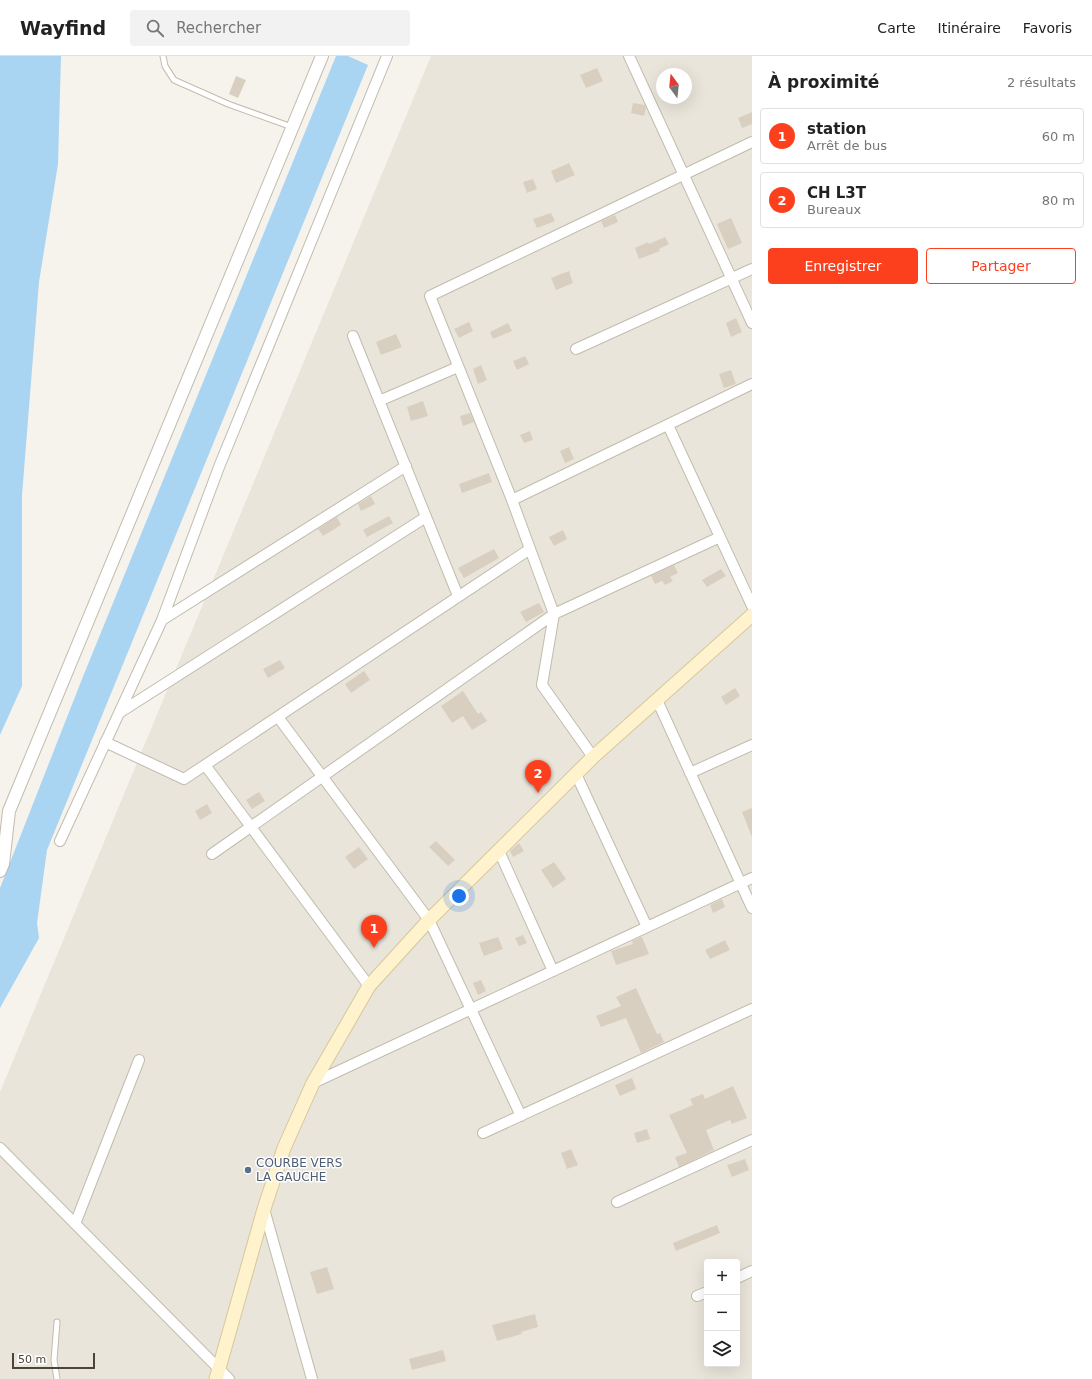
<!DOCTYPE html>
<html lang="fr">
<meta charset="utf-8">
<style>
:root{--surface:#fff;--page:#f2f2f2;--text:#222;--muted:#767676;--line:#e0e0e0;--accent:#fc3f1d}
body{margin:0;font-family:"DejaVu Sans",sans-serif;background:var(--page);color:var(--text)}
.controls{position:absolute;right:12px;bottom:12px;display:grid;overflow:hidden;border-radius:4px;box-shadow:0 4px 16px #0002}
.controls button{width:36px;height:36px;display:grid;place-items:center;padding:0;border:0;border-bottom:1px solid var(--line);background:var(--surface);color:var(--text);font:20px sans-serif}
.compass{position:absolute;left:656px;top:12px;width:36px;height:36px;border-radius:50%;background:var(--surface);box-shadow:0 4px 16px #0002;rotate:345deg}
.scale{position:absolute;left:12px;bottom:10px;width:83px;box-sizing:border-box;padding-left:4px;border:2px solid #4b4439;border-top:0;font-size:11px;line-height:14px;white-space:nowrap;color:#4b4439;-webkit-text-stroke:3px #fff;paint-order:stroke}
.you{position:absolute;left:459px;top:840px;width:14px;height:14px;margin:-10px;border:3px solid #fff;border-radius:50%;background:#1a73e8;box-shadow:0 0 0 6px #1a73e833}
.badge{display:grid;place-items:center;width:26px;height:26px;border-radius:50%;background:var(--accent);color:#fff;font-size:13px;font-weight:700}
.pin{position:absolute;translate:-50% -33px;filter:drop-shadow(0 1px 2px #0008)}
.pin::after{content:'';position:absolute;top:21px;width:14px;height:12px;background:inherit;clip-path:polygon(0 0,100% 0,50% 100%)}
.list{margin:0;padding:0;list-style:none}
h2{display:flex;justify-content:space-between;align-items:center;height:52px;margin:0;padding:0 16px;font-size:17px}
h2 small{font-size:13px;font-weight:400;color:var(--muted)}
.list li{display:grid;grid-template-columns:26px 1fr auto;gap:12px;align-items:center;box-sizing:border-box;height:56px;margin:0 8px 8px;padding:0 8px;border:1px solid var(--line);border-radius:4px}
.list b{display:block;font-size:15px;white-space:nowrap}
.list p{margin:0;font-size:13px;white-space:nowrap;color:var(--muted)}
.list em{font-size:13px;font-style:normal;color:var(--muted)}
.actions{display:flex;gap:8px;padding:12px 16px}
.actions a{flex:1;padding:9px 0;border:1px solid var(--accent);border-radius:4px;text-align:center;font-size:14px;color:var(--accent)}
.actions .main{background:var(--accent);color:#fff}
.icon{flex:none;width:22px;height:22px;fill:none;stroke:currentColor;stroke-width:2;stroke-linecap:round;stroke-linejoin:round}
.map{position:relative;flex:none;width:752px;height:1323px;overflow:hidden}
header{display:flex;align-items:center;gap:24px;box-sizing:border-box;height:56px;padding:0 20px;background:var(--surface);border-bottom:1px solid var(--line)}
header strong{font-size:19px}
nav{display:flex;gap:22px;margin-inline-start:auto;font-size:14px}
.search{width:280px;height:36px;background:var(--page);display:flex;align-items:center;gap:10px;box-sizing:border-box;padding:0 14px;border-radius:4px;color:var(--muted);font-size:15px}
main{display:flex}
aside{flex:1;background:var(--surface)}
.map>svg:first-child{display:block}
</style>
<header>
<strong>Wayfind</strong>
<div class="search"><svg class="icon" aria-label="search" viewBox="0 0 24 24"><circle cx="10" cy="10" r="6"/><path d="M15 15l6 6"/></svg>Rechercher</div>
<nav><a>Carte</a><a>Itinéraire</a><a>Favoris</a></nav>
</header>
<main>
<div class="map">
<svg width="752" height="1323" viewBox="0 0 752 1323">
<rect width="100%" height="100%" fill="#f6f3ec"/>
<path fill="#eae5da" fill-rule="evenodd" d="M 431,0 L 752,0 L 752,1323 L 0,1323 L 0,1036 ZM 662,18 L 686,18 L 686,42 L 662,42 ZM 707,1206 L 737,1206 L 737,1308 L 707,1308 Z"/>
<path fill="#a9d4f2" d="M 0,0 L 61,0 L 58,108 L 39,226 L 22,439 L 22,630 L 0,679 Z
M 336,0 L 348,0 L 368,9 L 47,794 L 37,867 L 39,882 L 0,952 L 0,832 L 82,623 Z"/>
<path fill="#d8cfc1" d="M 597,12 L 603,25 L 586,32 L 580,19 Z
M 236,20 L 246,24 L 238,42 L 229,38 Z
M 633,47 L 645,49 L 646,52 L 644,60 L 631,57 Z
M 752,56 L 752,68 L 742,72 L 738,62 Z
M 569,107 L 575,119 L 556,127 L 551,115 Z
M 533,123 L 537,133 L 527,137 L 523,126 Z
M 551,157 L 555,165 L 537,172 L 533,163 Z
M 615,159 L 618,166 L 604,172 L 601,165 Z
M 731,162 L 742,187 L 728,193 L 717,168 Z
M 665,181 L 669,188 L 659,193 L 660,195 L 639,203 L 635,192 L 648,186 L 649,188 Z
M 569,215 L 573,227 L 556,234 L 551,222 Z
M 736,262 L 742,276 L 731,281 L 726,267 Z
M 469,266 L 473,275 L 459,282 L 454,273 Z
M 508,267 L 512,275 L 493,283 L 490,276 Z
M 396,278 L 402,291 L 381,299 L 376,286 Z
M 525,300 L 529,308 L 517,314 L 513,305 Z
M 481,309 L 487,324 L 478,328 L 473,313 Z
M 731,314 L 736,328 L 724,332 L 719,318 Z
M 423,345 L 428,360 L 411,365 L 407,351 Z
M 470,357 L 474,366 L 463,370 L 460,360 Z
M 530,375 L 533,384 L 524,387 L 520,379 Z
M 569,391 L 574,403 L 565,407 L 560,395 Z
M 489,417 L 492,426 L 462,437 L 459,428 Z
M 371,440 L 375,448 L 361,455 L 358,448 Z
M 389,460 L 393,467 L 367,481 L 363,474 Z
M 337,461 L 341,469 L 323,480 L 318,473 Z
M 563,474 L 567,483 L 554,490 L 549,481 Z
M 494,493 L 499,502 L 464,522 L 458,512 Z
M 674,509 L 678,517 L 670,521 L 673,525 L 665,529 L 662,525 L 655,528 L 651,520 Z
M 721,513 L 726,520 L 707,531 L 702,524 Z
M 539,547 L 544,556 L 526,566 L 520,556 Z
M 280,604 L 285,612 L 268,622 L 263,613 Z
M 364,615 L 370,624 L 351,637 L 345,628 Z
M 735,632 L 740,640 L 726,649 L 721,641 Z
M 463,635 L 478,658 L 481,656 L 487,665 L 472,674 L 463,660 L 452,667 L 441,650 Z
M 259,736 L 265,745 L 252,753 L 246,744 Z
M 207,748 L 212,757 L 200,764 L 195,755 Z
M 752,752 L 752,781 L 742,756 Z
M 436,785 L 455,804 L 448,810 L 429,791 Z
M 519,787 L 524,795 L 513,801 L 510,795 Z
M 359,791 L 368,803 L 354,813 L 345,801 Z
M 554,806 L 566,823 L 553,832 L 541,814 Z
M 722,843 L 725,851 L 713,857 L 710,849 Z
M 523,879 L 527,887 L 519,890 L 515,882 Z
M 498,881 L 503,893 L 484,900 L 479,887 Z
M 641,881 L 642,881 L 649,898 L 616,909 L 611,895 L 633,888 L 632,885 Z
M 725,884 L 730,894 L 710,903 L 705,894 Z
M 481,924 L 486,935 L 478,939 L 473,927 Z
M 636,932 L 657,978 L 660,977 L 664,986 L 641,997 L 626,962 L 601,971 L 596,960 L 621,950 L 616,941 Z
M 632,1022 L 636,1033 L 620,1040 L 615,1029 Z
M 733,1030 L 747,1062 L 732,1068 L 730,1064 L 706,1074 L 714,1094 L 679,1111 L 675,1101 L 687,1097 L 669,1059 L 693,1049 L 690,1043 L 703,1038 L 705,1043 Z
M 647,1073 L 650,1083 L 637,1087 L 634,1077 Z
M 571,1093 L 578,1109 L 567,1113 L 561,1097 Z
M 745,1103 L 749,1114 L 732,1121 L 727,1109 Z
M 717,1169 L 720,1177 L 676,1195 L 673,1187 Z
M 327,1211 L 334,1233 L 317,1238 L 310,1216 Z
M 535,1258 L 538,1271 L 521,1276 L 522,1278 L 497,1285 L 492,1269 Z
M 443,1294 L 446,1305 L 412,1314 L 409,1303 Z"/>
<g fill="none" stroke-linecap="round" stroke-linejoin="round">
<g stroke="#c2bbae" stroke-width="7">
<path id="service" d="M 163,0 L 165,10 L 174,24 L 228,48 L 292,71
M 57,1266 L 54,1304 L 57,1323"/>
</g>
<g stroke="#c2bbae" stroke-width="12">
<path id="minor" d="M 629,0 L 752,267
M 353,280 L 458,540
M 576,293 L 752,213
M 379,345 L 458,311
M 668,369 L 752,550
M 512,444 L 752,328
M 162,564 L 406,410
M 657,644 L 752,852
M 119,657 L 426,461
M 278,661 L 429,864 L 521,1060
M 105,686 L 184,723 L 530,493
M 593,701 L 542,629 L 554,558 L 512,444 L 430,240 L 752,86
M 205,709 L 369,930
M 690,717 L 752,689
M 576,718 L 647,871
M 60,785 L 162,564 L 219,411 L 387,0
M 499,795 L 553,915
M 212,798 L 554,558 L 720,481
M 313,1027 L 752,822
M 483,1077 L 752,953
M 0,1092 L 229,1323
M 617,1146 L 752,1084
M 264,1153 L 312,1323
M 75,1168 L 139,1004
M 737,1222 L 752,1215
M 697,1240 L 707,1236"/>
</g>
<g stroke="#c2bbae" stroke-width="14">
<path id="tertiary" d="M 0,815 L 3,808 L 9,755 L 322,0"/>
</g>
<g stroke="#d6c79b" stroke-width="15">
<path id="secondary" d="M 216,1323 L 264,1153 L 284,1092 L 313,1027 L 369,930 L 429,864 L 593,701 L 752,559"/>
</g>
<use href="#service" stroke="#fff" stroke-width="5"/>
<use href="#minor" stroke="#fff" stroke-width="10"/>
<use href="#tertiary" stroke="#fff" stroke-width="12"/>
<use href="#secondary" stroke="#fff3cd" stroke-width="13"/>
</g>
<circle fill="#5c6f8a" stroke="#fff" stroke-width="1.5" cx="248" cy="1114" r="4"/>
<g text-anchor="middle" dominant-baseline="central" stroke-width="3" stroke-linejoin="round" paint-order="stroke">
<g font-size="12" fill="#4e5e75" stroke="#fff" text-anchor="start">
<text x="256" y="1107">COURBE VERS<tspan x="256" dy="14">LA GAUCHE</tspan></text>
</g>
</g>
</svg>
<div class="controls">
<button>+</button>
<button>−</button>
<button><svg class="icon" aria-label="layers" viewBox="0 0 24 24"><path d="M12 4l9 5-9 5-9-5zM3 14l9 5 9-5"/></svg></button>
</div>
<svg class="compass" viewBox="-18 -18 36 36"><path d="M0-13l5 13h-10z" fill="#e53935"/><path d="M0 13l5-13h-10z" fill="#767676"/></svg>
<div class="scale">50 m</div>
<div class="you"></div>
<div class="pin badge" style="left:374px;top:892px">1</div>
<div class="pin badge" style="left:538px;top:737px">2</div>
</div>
<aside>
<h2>À proximité<small>2 résultats</small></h2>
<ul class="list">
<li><span class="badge">1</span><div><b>station</b><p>Arrêt de bus</p></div><em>60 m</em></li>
<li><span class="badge">2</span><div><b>CH L3T</b><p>Bureaux</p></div><em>80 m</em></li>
</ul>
<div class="actions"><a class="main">Enregistrer</a><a>Partager</a></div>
</aside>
</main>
